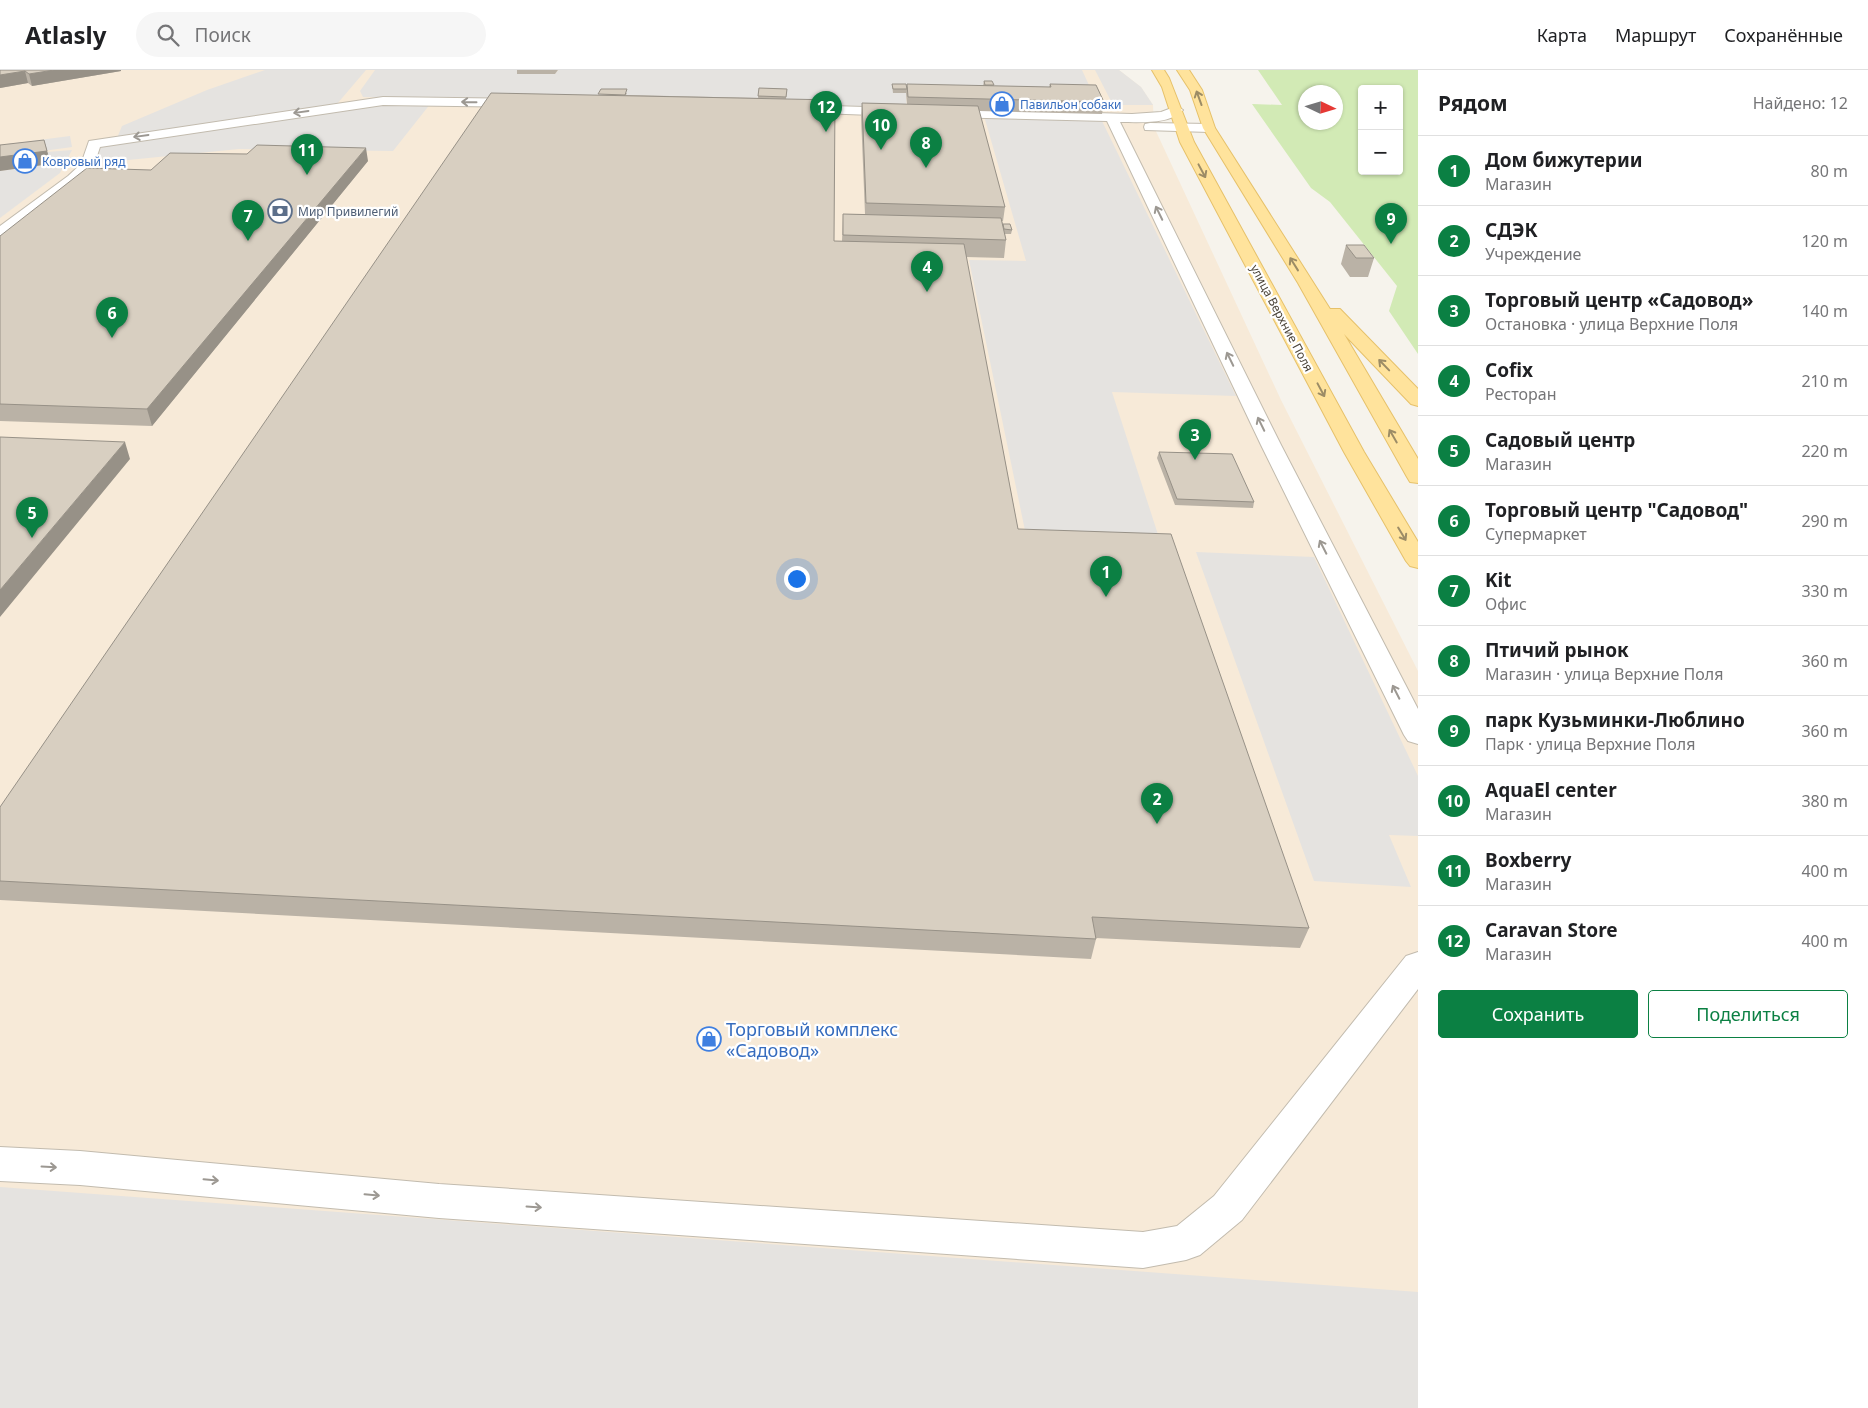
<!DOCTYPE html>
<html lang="ru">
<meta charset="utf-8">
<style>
:root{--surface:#fff;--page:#f6f6f6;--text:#202124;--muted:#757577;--line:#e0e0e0;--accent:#0b8043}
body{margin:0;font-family:"Noto Sans",sans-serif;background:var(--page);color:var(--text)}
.controls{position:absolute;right:15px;top:15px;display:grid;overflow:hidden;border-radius:5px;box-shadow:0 1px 4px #0004}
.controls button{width:45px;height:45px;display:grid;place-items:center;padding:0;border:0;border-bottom:1px solid var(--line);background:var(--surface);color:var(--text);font:25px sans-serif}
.compass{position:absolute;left:1298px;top:15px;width:45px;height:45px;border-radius:50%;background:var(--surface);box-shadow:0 1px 4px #0004;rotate:94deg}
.you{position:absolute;left:796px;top:508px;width:18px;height:18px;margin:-12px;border:4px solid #fff;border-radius:50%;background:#1a73e8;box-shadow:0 0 0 8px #1a73e833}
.badge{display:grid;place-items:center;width:32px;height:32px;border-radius:50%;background:var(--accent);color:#fff;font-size:16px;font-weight:700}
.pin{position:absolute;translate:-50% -41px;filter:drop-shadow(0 1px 2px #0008)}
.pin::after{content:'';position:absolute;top:26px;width:18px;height:15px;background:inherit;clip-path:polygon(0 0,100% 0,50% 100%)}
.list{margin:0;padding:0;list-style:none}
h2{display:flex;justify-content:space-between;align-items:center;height:65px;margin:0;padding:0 20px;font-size:21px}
h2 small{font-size:16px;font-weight:400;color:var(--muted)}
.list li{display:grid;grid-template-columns:32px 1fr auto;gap:15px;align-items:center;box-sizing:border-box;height:70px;padding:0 20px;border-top:1px solid var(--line)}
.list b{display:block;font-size:19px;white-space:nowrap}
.list p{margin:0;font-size:16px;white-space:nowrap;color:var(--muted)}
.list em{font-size:16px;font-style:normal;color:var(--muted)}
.actions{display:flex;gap:10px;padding:15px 20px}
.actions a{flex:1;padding:11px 0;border:1px solid var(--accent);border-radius:5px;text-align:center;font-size:18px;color:var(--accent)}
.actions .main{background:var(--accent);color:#fff}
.icon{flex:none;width:28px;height:28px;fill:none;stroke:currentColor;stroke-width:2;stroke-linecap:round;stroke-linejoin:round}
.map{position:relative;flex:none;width:1418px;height:1338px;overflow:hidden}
header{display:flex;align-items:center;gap:30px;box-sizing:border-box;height:70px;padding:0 25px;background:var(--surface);border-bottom:1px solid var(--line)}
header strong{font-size:24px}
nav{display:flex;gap:28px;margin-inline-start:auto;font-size:18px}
.search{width:350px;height:45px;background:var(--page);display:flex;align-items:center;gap:12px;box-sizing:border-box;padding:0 18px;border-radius:28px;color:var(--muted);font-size:19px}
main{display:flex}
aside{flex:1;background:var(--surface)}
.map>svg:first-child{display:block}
</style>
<header>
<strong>Atlasly</strong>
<div class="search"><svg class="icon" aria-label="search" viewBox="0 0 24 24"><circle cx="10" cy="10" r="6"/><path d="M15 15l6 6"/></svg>Поиск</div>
<nav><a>Карта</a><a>Маршрут</a><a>Сохранённые</a></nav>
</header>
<main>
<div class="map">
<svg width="1418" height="1338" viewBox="0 0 1418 1338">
<rect width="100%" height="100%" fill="#f6f3ec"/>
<path fill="#f7ead8" d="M 57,0 L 1119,0 L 1141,17 L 1153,35 L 1154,57 L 1281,330 L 1418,601 L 1418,1338 L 0,1338 L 0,9 Z"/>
<path fill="#d2eab5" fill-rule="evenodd" d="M 1258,0 L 1418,0 L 1418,284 L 1389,241 L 1397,216 L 1330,132 L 1311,118 L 1252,34 L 1282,35 ZM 1362,19 L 1399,19 L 1399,101 L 1362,101 ZM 1336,22 L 1336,52 L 1306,52 L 1306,22 Z"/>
<path fill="#e5e3e0" d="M 265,0 L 366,0 L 337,34 L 117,68 L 122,56 L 207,20 Z
M 375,0 L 519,0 L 555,4 L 558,0 L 1082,0 L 1094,26 L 906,26 L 907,39 L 363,27 L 360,21 Z
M 1095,0 L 1119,0 L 1141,17 L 1153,35 L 1113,35 Z
M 394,33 L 431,33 L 393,81 L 239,79 L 98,93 L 95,90 L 100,75 Z
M 984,46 L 1101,49 L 1236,326 L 1112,322 L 1163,480 L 1028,475 L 969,190 L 1026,191 Z
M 70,66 L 72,77 L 0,87 L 0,75 Z
M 72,80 L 60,103 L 0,148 L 0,101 L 50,94 L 47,82 Z
M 1196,482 L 1314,487 L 1418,706 L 1418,766 L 1389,765 L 1411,817 L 1314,811 Z
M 0,1117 L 1418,1222 L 1418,1338 L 0,1338 Z"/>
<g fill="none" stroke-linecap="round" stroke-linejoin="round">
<g stroke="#c2bbae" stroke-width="2">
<path id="minor" d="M 383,27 L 521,29 L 527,33 L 521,37 L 383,35 L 100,77 L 94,95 L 78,112 L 5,166 L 0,168 L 0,156 L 68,106 L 81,94 L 89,71 Z
M 797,35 L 899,38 L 905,42 L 899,46 L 793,42 L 791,39 L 793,36 Z
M 1177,36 L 1183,40 C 1170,55 1138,52 1120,52 L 1281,375 L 1418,639 L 1418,674 L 1408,671 L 1404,665 L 1261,375 L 1107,51 L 944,47 L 938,43 L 944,39 L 1132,44 L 1161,42 Z
M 1150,53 L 1209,54 L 1215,58 L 1209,62 L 1145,60 L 1144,57 L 1145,54 Z
M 1418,882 L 1418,919 L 1242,1150 L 1200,1185 L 1186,1190 L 1143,1198 L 439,1148 L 80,1115 L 0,1111 L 0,1077 L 80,1081 L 439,1114 L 1143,1162 L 1177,1156 L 1214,1126 L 1406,886 Z"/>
</g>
<g stroke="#e6c16a" stroke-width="2">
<path id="major" d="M 1152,0 L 1164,0 L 1169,8 L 1194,72 L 1364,382 L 1418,472 L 1418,498 L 1410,496 L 1406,491 L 1344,382 L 1180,72 L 1162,17 Z
M 1177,0 L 1189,0 L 1202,20 L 1215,58 L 1330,239 L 1340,239 L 1418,319 L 1418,336 L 1411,334 L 1344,264 L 1418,389 L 1418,413 L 1410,412 L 1407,407 L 1298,213 L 1203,58 L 1190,20 Z"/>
</g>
<use href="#minor" fill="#fff" fill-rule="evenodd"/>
<use href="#major" fill="#ffe39c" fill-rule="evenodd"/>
</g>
<path fill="#bab2a6" d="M 0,0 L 121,1 L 32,16 L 28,13 L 0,18 Z
M 517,0 L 558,0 L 555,4 L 517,4 Z
M 984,11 L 994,15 L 993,16 L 1049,17 L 1050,14 L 1104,32 L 1102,44 L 979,41 L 1005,137 L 1003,151 L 1002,151 L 1003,154 L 1012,160 L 1011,164 L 1005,164 L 1006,170 L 1004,188 L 966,187 L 1018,459 L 1309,858 L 1300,878 L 1096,868 L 1096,869 L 1091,889 L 0,830 L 0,737 L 599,25 L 627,23 L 626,25 L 758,28 L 759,18 L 787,19 L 786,29 L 834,171 L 842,171 L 843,144 L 865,144 L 861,46 L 862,33 L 907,34 L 906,23 L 893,23 L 892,14 L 907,17 L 983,16 Z
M 368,91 L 152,356 L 0,351 L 0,166 Z
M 1346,175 L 1374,188 L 1368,207 L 1350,207 L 1341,194 Z
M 1159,382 L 1254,432 L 1253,438 L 1175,435 L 1157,388 Z"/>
<path fill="#979187" d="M 54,0 L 121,0 L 121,1 L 32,16 L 29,4 Z
M 25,1 L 28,13 L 0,18 L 0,5 Z
M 44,70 L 51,94 L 0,101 L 0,87 Z
M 366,78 L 368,91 L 152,356 L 147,339 Z
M 125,372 L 130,389 L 0,547 L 0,520 Z"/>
<path fill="#d8cfc1" stroke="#979187" d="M 0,0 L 54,0 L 29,4 L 25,1 L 0,5 Z
M 984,11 L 992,11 L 994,15 L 985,15 Z
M 892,14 L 906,14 L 907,19 L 893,19 Z
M 907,14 L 1051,17 L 1050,14 L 1096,15 L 1104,32 L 908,27 Z
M 759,18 L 787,19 L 786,27 L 758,26 Z
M 601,19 L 627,19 L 625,25 L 598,24 Z
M 491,23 L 835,30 L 834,171 L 964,174 L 1018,459 L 1171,464 L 1309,858 L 1092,847 L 1096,869 L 0,811 L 0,737 Z
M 862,33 L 978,36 L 1005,137 L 866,133 Z
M 44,70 L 47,81 L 0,87 L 0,75 Z
M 257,75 L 366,78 L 147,339 L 0,334 L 0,166 L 87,98 L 151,100 L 170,83 L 247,84 Z
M 843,144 L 1001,148 L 1006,170 L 843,165 Z
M 1003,154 L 1010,154 L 1012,160 L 1004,159 Z
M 1346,175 L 1364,175 L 1374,188 L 1356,188 Z
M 0,367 L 125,372 L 0,520 Z
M 1159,382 L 1232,384 L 1254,432 L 1177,429 Z"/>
<defs><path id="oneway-shaft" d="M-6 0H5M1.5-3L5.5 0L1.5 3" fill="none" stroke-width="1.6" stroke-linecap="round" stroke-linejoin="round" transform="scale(1.25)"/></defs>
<g stroke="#9c8c66">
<use href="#oneway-shaft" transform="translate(1199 28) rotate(-110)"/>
<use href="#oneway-shaft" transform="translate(1202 101) rotate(62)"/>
<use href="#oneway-shaft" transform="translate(1294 194) rotate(-122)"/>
<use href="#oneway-shaft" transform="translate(1384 295) rotate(-134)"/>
<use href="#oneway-shaft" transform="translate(1321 320) rotate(62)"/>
<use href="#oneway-shaft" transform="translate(1393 366) rotate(-120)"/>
<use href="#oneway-shaft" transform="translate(1402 464) rotate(59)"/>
</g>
<g stroke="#9c9892">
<use href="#oneway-shaft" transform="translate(469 32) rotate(-179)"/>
<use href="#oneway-shaft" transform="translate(301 42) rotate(172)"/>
<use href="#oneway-shaft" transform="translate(141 66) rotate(172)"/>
<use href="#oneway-shaft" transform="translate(1159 143) rotate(-116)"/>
<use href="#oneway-shaft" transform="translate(1230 289) rotate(-116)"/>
<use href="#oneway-shaft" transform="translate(1261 354) rotate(-116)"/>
<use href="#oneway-shaft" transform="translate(1323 477) rotate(-117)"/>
<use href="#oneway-shaft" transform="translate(1396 622) rotate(-117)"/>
<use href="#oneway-shaft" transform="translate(49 1097) rotate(3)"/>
<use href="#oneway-shaft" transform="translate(211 1110) rotate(5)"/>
<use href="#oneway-shaft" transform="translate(372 1125) rotate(5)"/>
<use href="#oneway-shaft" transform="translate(534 1137) rotate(4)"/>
</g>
<defs>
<g id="shop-ring" transform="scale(1.25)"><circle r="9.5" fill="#fff" stroke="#3f7fe0" stroke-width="1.5"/><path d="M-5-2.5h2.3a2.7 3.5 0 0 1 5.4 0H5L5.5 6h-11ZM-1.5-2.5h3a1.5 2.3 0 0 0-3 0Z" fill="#3f7fe0"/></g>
<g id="bank-ring" transform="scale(1.25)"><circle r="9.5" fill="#fff" stroke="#5c6f8a" stroke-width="1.5"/><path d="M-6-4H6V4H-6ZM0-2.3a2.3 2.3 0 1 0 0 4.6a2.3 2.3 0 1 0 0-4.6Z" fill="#5c6f8a"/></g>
</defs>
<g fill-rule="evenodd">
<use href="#shop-ring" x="1002" y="34"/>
<use href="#shop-ring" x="25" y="91"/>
<use href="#bank-ring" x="280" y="141"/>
<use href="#shop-ring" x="709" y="969"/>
</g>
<g text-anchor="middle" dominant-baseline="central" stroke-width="4.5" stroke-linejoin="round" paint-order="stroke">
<g font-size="12" fill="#366cbe" stroke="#fff" text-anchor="start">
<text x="1020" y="34">Павильон собаки</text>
<text x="42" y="91">Ковровый ряд</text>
</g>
<g font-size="12" fill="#4e5e75" stroke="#fff" text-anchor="start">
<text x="298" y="141">Мир Привилегий</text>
</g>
<g font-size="12" fill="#4b4439" stroke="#fff">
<text transform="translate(1282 248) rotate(62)">улица Верхние Поля</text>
</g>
<g font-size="18" fill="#366cbe" stroke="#fff" text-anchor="start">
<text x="726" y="959">Торговый комплекс<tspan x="726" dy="21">«Садовод»</tspan></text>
</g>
</g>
</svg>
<div class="controls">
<button>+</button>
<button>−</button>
</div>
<svg class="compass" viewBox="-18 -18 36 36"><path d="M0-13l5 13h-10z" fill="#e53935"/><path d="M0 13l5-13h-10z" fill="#757577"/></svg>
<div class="you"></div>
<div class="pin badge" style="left:1106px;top:527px">1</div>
<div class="pin badge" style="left:1157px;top:754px">2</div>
<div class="pin badge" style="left:1195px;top:390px">3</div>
<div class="pin badge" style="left:927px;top:222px">4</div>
<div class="pin badge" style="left:32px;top:468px">5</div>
<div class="pin badge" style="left:112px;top:268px">6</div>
<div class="pin badge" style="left:248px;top:171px">7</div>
<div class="pin badge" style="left:926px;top:98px">8</div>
<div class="pin badge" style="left:1391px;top:174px">9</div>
<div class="pin badge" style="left:881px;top:80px">10</div>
<div class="pin badge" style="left:307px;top:105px">11</div>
<div class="pin badge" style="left:826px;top:62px">12</div>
</div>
<aside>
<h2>Рядом<small>Найдено: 12</small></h2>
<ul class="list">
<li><span class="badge">1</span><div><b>Дом бижутерии</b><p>Магазин</p></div><em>80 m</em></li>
<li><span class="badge">2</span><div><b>СДЭК</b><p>Учреждение</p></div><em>120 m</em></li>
<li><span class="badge">3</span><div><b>Торговый центр «Садовод»</b><p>Остановка · улица Верхние Поля</p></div><em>140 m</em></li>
<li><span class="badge">4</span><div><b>Cofix</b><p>Ресторан</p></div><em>210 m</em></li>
<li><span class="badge">5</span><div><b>Садовый центр</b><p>Магазин</p></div><em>220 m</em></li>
<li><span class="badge">6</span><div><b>Торговый центр &quot;Садовод&quot;</b><p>Супермаркет</p></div><em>290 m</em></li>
<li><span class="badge">7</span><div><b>Kit</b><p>Офис</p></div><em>330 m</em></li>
<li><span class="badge">8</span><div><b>Птичий рынок</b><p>Магазин · улица Верхние Поля</p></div><em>360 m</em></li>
<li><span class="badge">9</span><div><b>парк Кузьминки-Люблино</b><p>Парк · улица Верхние Поля</p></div><em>360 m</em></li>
<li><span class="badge">10</span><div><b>AquaEl center</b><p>Магазин</p></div><em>380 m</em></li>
<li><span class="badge">11</span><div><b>Boxberry</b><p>Магазин</p></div><em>400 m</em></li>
<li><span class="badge">12</span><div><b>Caravan Store</b><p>Магазин</p></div><em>400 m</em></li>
</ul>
<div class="actions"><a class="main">Сохранить</a><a>Поделиться</a></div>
</aside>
</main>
